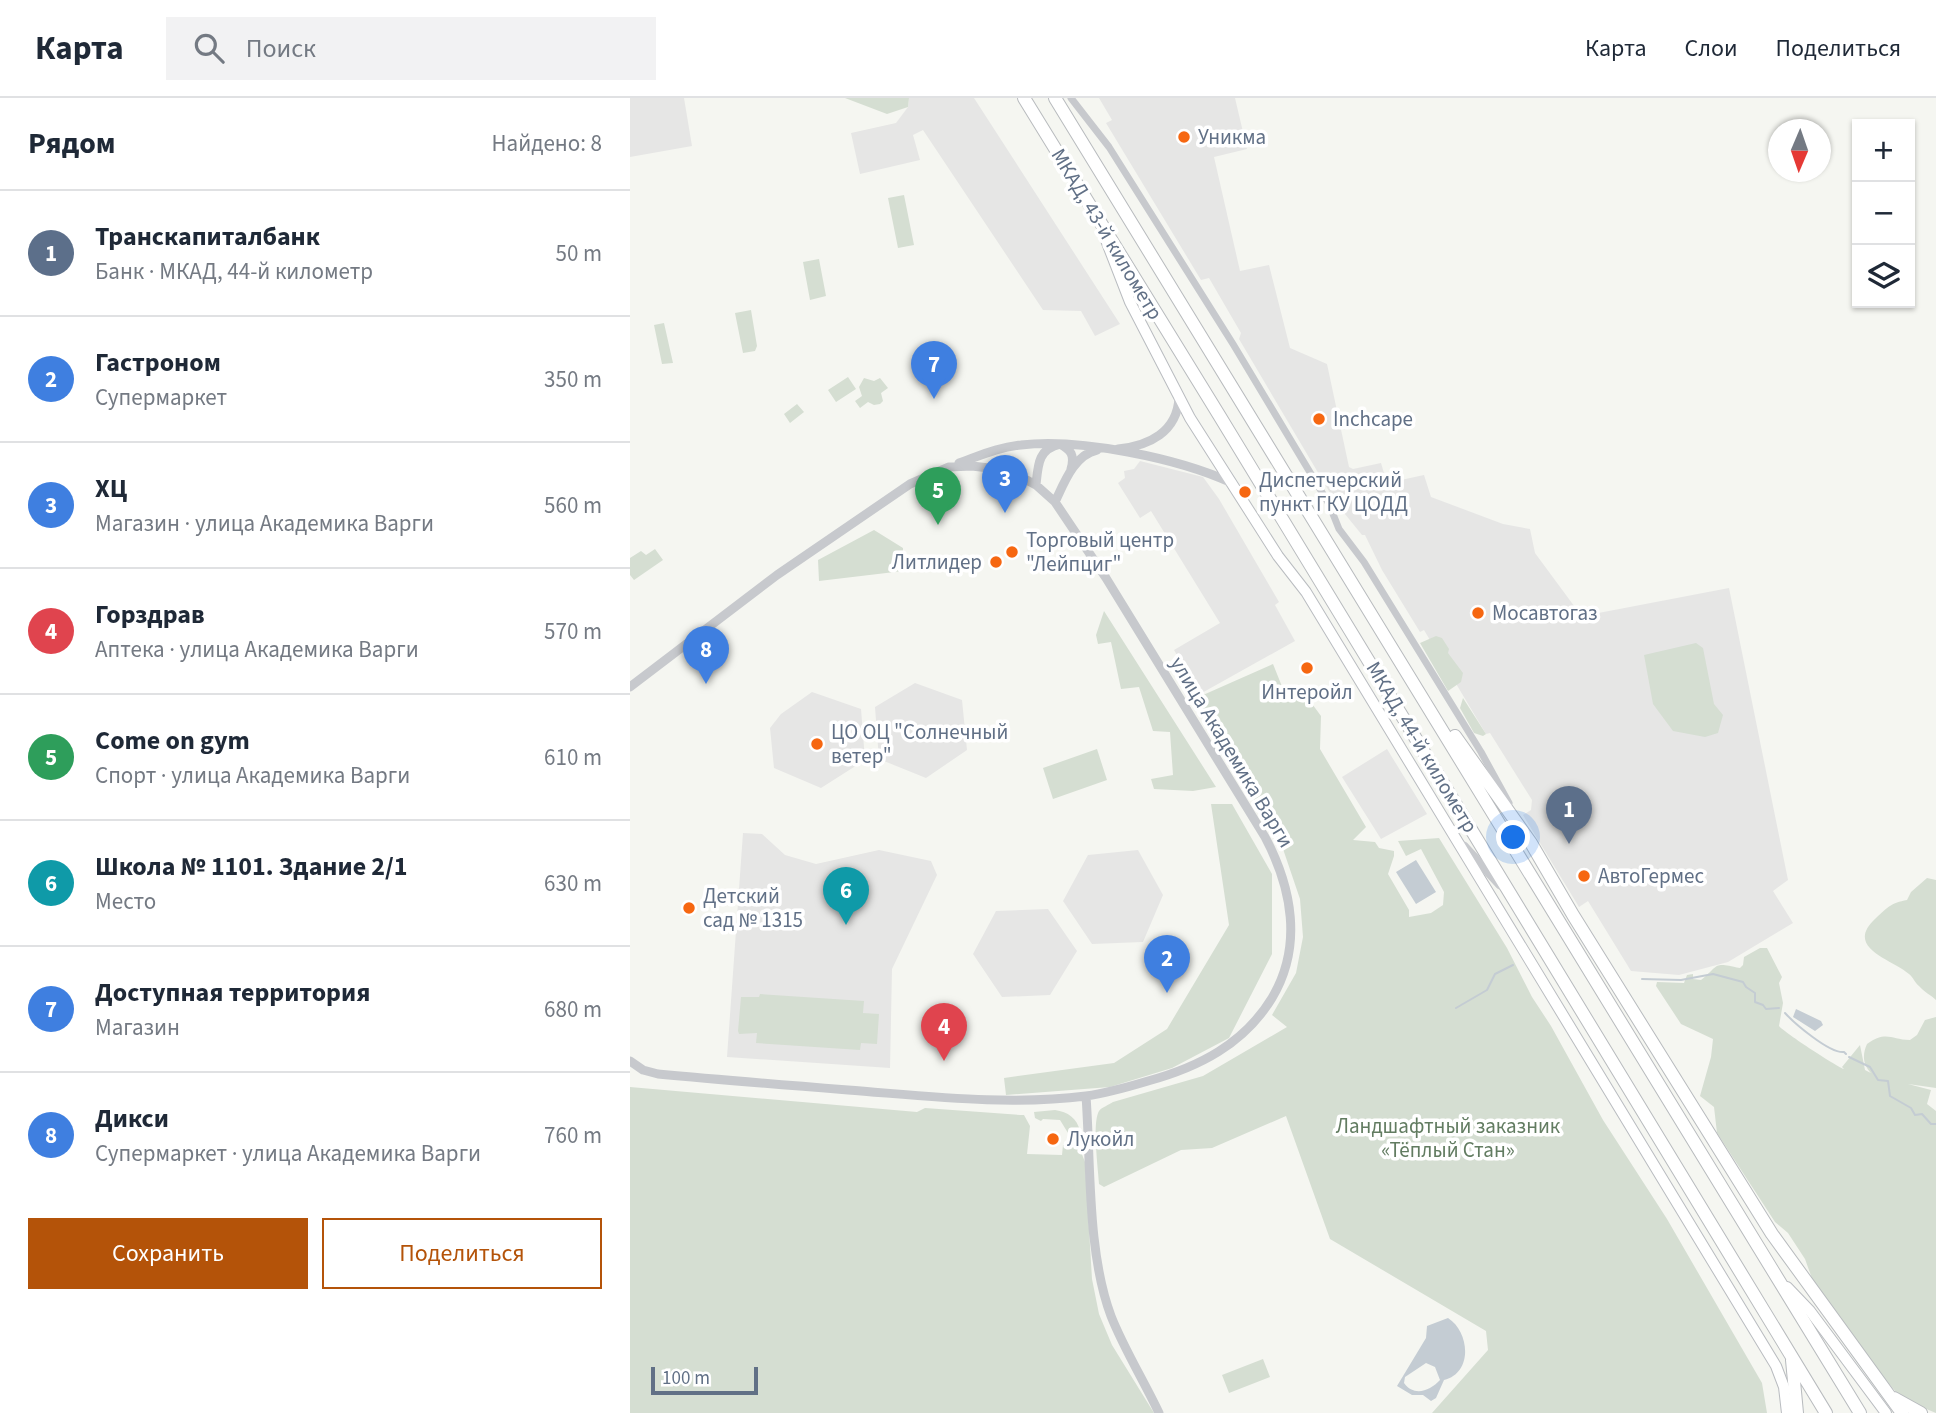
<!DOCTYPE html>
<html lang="ru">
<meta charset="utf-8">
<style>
:root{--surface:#fff;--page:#f2f2f3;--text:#1f2937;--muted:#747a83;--line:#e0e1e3;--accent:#b45309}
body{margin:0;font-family:"Source Sans 3",sans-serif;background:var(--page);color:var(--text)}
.controls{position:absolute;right:21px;top:21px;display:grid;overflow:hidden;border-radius:0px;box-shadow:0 2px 5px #0004}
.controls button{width:63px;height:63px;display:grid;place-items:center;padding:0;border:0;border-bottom:2px solid var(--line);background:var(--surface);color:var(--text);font:35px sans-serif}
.compass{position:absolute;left:1138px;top:21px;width:63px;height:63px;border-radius:50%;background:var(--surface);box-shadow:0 2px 5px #0004;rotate:182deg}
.scale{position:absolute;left:21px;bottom:18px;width:107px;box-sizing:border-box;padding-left:7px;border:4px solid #617086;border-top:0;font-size:19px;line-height:24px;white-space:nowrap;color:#617086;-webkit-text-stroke:5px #fff;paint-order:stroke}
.you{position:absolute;left:884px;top:740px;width:24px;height:24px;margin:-18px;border:5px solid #fff;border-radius:50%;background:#1a73e8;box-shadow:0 0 0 10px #1a73e833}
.badge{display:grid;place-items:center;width:46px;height:46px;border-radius:50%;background:var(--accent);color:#fff;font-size:23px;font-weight:700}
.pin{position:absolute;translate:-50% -58px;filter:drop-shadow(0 2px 4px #0008)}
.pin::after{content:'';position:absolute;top:37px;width:24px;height:21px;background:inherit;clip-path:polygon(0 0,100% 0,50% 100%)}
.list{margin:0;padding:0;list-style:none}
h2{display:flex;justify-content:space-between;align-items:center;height:91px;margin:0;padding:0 28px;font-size:30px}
h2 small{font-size:23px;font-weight:400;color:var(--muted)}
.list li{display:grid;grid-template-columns:46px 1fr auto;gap:21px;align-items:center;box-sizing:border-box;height:126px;padding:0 28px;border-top:2px solid var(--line)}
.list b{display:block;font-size:26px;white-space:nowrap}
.list p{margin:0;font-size:23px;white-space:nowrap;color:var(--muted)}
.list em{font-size:23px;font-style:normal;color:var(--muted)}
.actions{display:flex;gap:14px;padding:21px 28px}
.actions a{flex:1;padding:16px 0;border:2px solid var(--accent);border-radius:0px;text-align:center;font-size:24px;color:var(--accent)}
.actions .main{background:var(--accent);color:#fff}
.icon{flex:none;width:38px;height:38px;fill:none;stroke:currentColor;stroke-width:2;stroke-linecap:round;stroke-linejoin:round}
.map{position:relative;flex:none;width:1306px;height:1315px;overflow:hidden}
header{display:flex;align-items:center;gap:42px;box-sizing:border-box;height:98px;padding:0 35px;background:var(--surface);border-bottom:2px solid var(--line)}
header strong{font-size:33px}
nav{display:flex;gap:38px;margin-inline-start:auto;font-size:24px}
.search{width:490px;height:63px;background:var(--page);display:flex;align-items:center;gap:18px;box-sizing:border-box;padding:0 24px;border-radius:0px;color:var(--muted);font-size:26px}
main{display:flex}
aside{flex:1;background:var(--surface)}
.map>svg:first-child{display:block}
</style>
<header>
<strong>Карта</strong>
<div class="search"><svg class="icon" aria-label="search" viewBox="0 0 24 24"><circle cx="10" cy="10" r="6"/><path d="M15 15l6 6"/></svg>Поиск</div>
<nav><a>Карта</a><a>Слои</a><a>Поделиться</a></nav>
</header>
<main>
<aside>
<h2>Рядом<small>Найдено: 8</small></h2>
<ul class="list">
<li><span class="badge" style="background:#5c6f8a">1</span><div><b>Транскапиталбанк</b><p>Банк · МКАД, 44-й километр</p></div><em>50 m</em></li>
<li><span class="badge" style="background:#3f7fe0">2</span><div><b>Гастроном</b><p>Супермаркет</p></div><em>350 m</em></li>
<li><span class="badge" style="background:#3f7fe0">3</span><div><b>ХЦ</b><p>Магазин · улица Академика Варги</p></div><em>560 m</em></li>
<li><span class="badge" style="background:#e0444e">4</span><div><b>Горздрав</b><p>Аптека · улица Академика Варги</p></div><em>570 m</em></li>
<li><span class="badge" style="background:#2e9e5b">5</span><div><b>Come on gym</b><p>Спорт · улица Академика Варги</p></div><em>610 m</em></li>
<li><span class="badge" style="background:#0f9aa8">6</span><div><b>Школа № 1101. Здание 2/1</b><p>Место</p></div><em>630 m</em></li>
<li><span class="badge" style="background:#3f7fe0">7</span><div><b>Доступная территория</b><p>Магазин</p></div><em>680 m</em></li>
<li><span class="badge" style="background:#3f7fe0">8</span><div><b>Дикси</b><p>Супермаркет · улица Академика Варги</p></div><em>760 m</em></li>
</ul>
<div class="actions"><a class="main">Сохранить</a><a>Поделиться</a></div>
</aside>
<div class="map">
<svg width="1306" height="1315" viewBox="0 0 1306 1315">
<rect width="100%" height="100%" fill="#f5f6f1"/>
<path fill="#e6e6e5" d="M 0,0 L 54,0 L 62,48 L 0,59 Z
M 279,0 L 344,0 L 490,226 L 465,238 L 451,213 L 413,212 L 293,32 L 283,37 L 290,62 L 230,76 L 221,35 L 266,25 L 278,9 Z
M 469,0 L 605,0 L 617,51 L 584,59 L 610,173 L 639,167 L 660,250 L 697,266 L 719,369 L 723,371 L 751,365 L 757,385 L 794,377 L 801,399 L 873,426 L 900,431 L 905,455 L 950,516 L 958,517 L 1099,490 L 1158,782 L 1143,793 L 1163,825 L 1098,864 L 1049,877 L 1001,873 L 958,803 L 949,809 L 893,717 L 901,712 L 902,702 L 860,635 L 856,636 L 794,532 L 790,534 L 752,472 L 735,437 L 732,437 L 706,405 L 609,241 L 611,235 L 579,180 L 571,182 L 476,25 L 482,22 Z
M 510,363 L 573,379 L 589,401 L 649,504 L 645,507 L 665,543 L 570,596 L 544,552 L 590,525 L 521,413 L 510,420 L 488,385 L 495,380 L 494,373 L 504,371 Z
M 285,585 L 332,602 L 337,652 L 296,680 L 249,661 L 245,609 Z
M 182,594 L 231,611 L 235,662 L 191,690 L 144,670 L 140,630 L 151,616 Z
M 757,651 L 797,716 L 751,741 L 712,679 Z
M 113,735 L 132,736 L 155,757 L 186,766 L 249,752 L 301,763 L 307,777 L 262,871 L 260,970 L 97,959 Z
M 508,752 L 533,797 L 513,844 L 462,846 L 433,803 L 458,757 Z
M 418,811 L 447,853 L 420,897 L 372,899 L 343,856 L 366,813 Z"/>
<path fill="#d5ded2" d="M 215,0 L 279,0 L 278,9 L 257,16 Z
M 274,97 L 284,147 L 268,150 L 258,100 Z
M 189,161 L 196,198 L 180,202 L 173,164 Z
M 121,212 L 127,248 L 125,253 L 113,255 L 105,215 Z
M 34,225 L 43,265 L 32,266 L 24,227 Z
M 218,279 L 226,291 L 206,304 L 198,292 Z
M 234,280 L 244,283 L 250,280 L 258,290 L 251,295 L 253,303 L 250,306 L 244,307 L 238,304 L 230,310 L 225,303 L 232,298 L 229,289 Z
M 167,306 L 174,314 L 160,325 L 154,316 Z
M 244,432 L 273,450 L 273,473 L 189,483 L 188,462 Z
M 25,451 L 33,462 L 4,482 L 0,477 L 0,460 L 11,453 L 16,457 Z
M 474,513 L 586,689 L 563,693 L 524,691 L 521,681 L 543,677 L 540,634 L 523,633 L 509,589 L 491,591 L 481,544 L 468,546 L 466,537 Z
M 806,538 L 812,540 L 819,551 L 818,555 L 833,575 L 831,584 L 818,593 L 790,545 Z
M 1066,545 L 1073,550 L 1084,606 L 1093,617 L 1088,635 L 1075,639 L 1043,633 L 1023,606 L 1014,557 Z
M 643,566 L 657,601 L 677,599 L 691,618 L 690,651 L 736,729 L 723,742 L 745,744 L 749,750 L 764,753 L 764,758 L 758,776 L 779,812 L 779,819 L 801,815 L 813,807 L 814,794 L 791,751 L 776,758 L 768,743 L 809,740 L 877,850 L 902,899 L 921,928 L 973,1022 L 1037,1121 L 1132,1285 L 1137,1315 L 802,1315 L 858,1252 L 856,1233 L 700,1141 L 656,1018 L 582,1050 L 551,1052 L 474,1089 L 469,1086 C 468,1070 462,1025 469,1013 C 472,1009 479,1007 483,1004 L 573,978 L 657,929 L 642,917 L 666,875 L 673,839 L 670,801 L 652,748 L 564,601 Z
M 833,600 L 856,636 L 853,638 L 844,635 L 830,610 Z
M 467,651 L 477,682 L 423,701 L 413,670 Z
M 581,706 L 602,706 L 642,776 L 642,856 L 599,940 L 542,970 L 480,989 L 376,997 L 374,980 L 484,965 L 537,931 L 599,827 Z
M 1297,780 L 1306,782 L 1306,902 C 1301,897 1294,894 1289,888 C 1285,885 1283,879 1279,876 C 1262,861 1213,850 1246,820 C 1258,809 1261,805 1277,802 L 1281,794 Z
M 1130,850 L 1137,850 L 1152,879 L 1149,885 L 1153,905 L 1149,928 C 1155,935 1209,970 1214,971 L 1212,969 L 1230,947 L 1235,972 L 1241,975 C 1233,967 1232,957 1237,946 C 1257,932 1261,942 1280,942 L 1287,937 L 1295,922 L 1306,919 L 1306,990 L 1278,986 L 1301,992 L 1297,1006 L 1306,1013 L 1306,1315 L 1289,1308 L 1266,1294 L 1243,1267 L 1184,1186 L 1175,1161 L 1158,1135 L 1145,1124 L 1087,1035 L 1084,1009 L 1070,998 L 1081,959 L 1083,941 L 1051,926 L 1026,888 L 1027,884 L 1054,885 L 1057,877 L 1063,876 L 1063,881 L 1071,882 C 1090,866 1083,864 1110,870 L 1113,867 L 1114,859 Z
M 130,896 L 234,903 L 233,915 L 249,916 L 247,946 L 231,945 L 230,952 L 126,945 L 127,935 L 109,936 L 108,933 L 111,899 L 129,899 Z
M 0,989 L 287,1014 L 295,1010 L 390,1017 L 394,1017 L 400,1028 L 397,1056 L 432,1057 L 433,1047 L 449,1049 L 455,1064 L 462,1181 L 469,1216 L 482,1247 L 524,1315 L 0,1315 Z
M 425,1012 C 438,1014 447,1020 450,1033 L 438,1035 L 430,1022 L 413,1021 L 411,1023 L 405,1020 L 404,1014 Z
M 633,1261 L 640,1279 L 599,1295 L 592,1277 Z"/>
<path fill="#c4ccd3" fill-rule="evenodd" d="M 786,762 L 806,794 L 786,806 L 766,774 Z
M 1166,911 L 1191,923 L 1193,927 L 1185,933 L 1163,919 Z
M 818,1220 C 840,1234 843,1275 814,1282 L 806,1300 L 801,1303 L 793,1297 L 782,1297 L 767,1288 L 796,1240 L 797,1228 ZM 796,1265 L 805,1269 L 810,1282 C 800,1293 784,1299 774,1285 L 775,1279 Z"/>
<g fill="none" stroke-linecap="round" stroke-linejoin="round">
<path stroke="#c4ccd3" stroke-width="2" d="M 1012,881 L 1051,882 L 1083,876 L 1113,884 L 1116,889 L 1125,895 L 1125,904 L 1133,907 L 1136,911 L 1149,910
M 826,910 L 857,892 L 865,876 L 883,867
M 1155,915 C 1164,925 1200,956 1214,954 L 1216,956
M 1219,959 L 1240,969 L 1248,982 L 1258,983 L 1260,998 L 1281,1010 L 1285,1017 L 1292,1016 L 1301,1026 L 1306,1026"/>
<g stroke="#b9bcc0" stroke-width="12">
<path id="primary" d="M 474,137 L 500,204 L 560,320 L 648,458 L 676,494 L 1146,1268 L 1154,1289 L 1157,1315
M 1157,1189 L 1180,1213 L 1256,1315"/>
</g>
<g stroke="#b8bbbe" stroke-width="14">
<path id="trunk" d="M 394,0 L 589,317 L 1196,1315
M 425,0 L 1230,1315
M 825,638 L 901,745 L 943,817 L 1142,1136 L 1272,1315
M 1162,1262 L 1167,1315
M 1264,1300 L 1291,1315"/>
</g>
<path stroke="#c7c9cd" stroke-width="7" d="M 441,0 L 479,49 L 603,246 L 699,406 L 709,431 L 734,464 L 851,654 L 879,705"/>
<path stroke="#c7c9cd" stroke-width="9" d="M 488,351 C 519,348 547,334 549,300
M 329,365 C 349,358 369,349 391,347 C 449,340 548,360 602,385
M 406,387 C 408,367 408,351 430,346 C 441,352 445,357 441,371
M 425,404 C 434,385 444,357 467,352
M 0,589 L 147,477 L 280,386 L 319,369 L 342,368 L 359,370 L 377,372 L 391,379 L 406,387 L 425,404 L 476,480 L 635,739 C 662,790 673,848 642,900 C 614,946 569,969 518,983 C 498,989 477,995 456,998 C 378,1008 297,998 218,992 C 155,987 92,982 28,976 L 13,972 L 0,963
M 834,748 L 870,787
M 456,998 C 461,1067 457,1154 481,1218 C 494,1251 514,1283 529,1315"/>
<use href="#primary" stroke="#fff" stroke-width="10"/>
<use href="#trunk" stroke="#fff" stroke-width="12"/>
</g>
<g fill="#f66711" stroke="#fff" stroke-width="2.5">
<circle cx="554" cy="39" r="7"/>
<circle cx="689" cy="321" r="7"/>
<circle cx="615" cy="394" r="7"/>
<circle cx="382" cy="454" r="7"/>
<circle cx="366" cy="464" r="7"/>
<circle cx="848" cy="515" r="7"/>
<circle cx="677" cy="570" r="7"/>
<circle cx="187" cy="646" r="7"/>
<circle cx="954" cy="778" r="7"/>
<circle cx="59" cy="810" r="7"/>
<circle cx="423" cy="1041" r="7"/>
</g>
<g text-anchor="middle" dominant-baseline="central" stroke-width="7" stroke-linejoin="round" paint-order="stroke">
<g font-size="21" fill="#617086" stroke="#fff" text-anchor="start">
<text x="568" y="39">Уникма</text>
<text x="703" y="321">Inchcape</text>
<text x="629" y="382">Диспетчерский<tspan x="629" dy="24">пункт ГКУ ЦОДД</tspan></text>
<text x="396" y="442">Торговый центр<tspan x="396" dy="24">"Лейпциг"</tspan></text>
<text x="352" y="464" text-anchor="end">Литлидер</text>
<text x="862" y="515">Мосавтогаз</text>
<text x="677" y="594" text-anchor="middle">Интеройл</text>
<text x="201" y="634">ЦО ОЦ "Солнечный<tspan x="201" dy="24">ветер"</tspan></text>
<text x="968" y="778">АвтоГермес</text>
<text x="73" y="798">Детский<tspan x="73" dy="24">сад № 1315</tspan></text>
<text x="437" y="1041">Лукойл</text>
</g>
<g font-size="21" fill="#617086" stroke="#fff">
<text transform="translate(477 136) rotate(59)">МКАД, 43-й километр</text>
<text transform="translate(792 649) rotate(59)">МКАД, 44-й километр</text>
<text transform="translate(602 654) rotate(59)">улица Академика Варги</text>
</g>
<g font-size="21" fill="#627c61" stroke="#fff">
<text x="818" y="1028">Ландшафтный заказник<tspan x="818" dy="24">«Тёплый Стан»</tspan></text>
</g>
</g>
</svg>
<div class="controls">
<button>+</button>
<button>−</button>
<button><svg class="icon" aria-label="layers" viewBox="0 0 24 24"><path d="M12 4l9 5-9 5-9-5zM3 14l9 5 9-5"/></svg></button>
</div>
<svg class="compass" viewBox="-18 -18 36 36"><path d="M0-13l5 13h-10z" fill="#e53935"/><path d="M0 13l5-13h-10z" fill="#747a83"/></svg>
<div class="scale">100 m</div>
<div class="you"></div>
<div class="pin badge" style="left:939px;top:746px;background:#5c6f8a">1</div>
<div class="pin badge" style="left:537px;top:895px;background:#3f7fe0">2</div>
<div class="pin badge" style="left:375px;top:415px;background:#3f7fe0">3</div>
<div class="pin badge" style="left:314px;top:963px;background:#e0444e">4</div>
<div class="pin badge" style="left:308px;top:427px;background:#2e9e5b">5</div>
<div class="pin badge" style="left:216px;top:827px;background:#0f9aa8">6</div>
<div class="pin badge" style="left:304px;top:301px;background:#3f7fe0">7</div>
<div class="pin badge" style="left:76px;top:586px;background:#3f7fe0">8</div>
</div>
</main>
